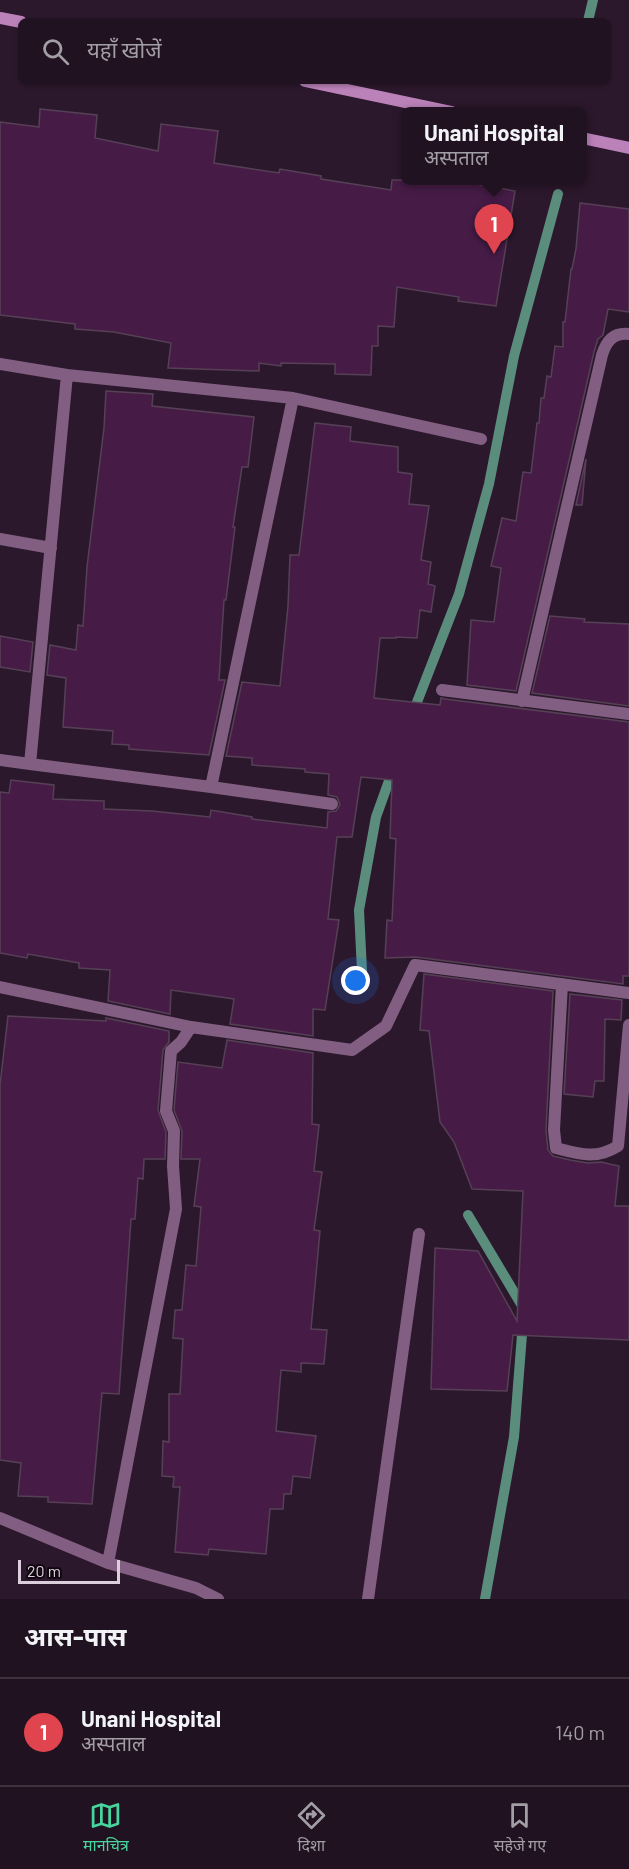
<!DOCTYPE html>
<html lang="hi">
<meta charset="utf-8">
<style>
:root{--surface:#211221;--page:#2d202e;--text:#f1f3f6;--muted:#a29ea5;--line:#3e323f;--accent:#48d49d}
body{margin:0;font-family:Barlow,"Noto Sans Devanagari",sans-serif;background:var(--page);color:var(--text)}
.scale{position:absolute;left:18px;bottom:15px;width:102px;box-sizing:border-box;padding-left:6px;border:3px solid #dccfdc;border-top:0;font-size:16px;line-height:21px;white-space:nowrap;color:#dccfdc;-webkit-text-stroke:4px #0f070f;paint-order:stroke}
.you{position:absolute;left:356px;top:981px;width:21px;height:21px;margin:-15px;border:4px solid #fff;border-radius:50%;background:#1a73e8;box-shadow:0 0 0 9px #1a73e833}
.badge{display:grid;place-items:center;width:39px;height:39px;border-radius:50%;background:var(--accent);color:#fff;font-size:20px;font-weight:700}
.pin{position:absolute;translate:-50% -50px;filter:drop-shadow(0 2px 3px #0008)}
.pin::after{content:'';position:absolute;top:32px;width:21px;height:18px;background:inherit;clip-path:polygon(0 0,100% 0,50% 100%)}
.popup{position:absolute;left:401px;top:107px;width:186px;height:78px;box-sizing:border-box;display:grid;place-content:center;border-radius:9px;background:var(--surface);filter:drop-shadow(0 2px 4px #0005);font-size:20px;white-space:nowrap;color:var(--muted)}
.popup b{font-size:22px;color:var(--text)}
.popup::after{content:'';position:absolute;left:50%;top:100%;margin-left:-12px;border:12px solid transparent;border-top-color:var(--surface)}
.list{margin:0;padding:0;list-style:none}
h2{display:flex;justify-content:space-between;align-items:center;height:78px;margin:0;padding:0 24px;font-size:26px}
h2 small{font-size:20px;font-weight:400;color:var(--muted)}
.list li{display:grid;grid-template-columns:39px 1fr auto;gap:18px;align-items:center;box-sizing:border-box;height:108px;padding:0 24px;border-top:2px solid var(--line)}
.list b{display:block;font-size:22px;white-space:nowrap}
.list p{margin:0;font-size:20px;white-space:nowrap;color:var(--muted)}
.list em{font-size:20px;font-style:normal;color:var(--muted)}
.icon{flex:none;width:33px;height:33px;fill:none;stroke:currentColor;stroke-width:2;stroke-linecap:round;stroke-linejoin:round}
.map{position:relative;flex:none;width:629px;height:1599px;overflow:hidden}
.search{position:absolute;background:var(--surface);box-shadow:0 2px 4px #0004;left:18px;right:18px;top:18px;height:66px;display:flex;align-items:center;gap:15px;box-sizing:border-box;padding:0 21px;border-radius:9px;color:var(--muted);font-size:22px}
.sheet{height:186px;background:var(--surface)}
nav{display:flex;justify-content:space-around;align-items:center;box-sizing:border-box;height:84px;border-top:2px solid var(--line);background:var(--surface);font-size:16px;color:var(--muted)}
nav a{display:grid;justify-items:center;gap:3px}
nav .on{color:var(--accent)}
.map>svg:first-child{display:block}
</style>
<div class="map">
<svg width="629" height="1599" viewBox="0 0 629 1599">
<rect width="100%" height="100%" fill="#2c182c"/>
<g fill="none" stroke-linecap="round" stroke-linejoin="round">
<path stroke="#5b8d7c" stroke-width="10" d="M 588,21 L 593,0
M 412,715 L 459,594 L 489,484 L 514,356 L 558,194
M 362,971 L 359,910 L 376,817 L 394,767
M 468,1215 L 524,1309 L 514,1437 L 485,1599"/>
</g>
<path fill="#461c47" stroke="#564056" stroke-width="1.5" d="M 40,109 L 97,115 L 95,138 L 158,151 L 161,124 L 218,131 L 214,163 L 279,173 L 280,169 L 321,176 L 321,179 L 391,190 L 392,180 L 453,180 L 515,191 L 496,306 L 458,301 L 459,297 L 397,287 L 394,327 L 378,326 L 378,346 L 372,346 L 371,375 L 335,374 L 335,364 L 281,363 L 281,366 L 259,363 L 259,371 L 168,368 L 171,343 L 114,332 L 75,329 L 75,324 L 0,315 L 0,122 L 39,127 Z
M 580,203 L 629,209 L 629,312 L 608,309 L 603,335 L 598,339 L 594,352 L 516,691 L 467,685 L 471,620 L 494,622 L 501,568 L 491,566 L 502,518 L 516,521 L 523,472 L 531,473 L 537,423 L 539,423 L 541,398 L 544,398 L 547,376 L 551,377 L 555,346 L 563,347 L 563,322 L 565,322 L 571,269 L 572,269 L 576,249 Z
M 106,391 L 153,394 L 152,406 L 254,417 L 248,467 L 242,467 L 233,527 L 235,527 L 226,600 L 224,600 L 219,680 L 225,680 L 209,755 L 129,749 L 129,745 L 112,744 L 113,731 L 63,727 L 66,678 L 47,675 L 50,645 L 76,650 L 78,625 L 83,626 L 87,567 L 104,428 Z
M 315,423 L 351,427 L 350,441 L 398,447 L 398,472 L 412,474 L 409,504 L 429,506 L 421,560 L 431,562 L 428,584 L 435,586 L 431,612 L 420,610 L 417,638 L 396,637 L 396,638 L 380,638 L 374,698 L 440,705 L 441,698 L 445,699 L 629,722 L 629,976 L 623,976 L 623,984 L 416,957 L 385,958 L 387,920 L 392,921 L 396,839 L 390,838 L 392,780 L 361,777 L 352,837 L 337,837 L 328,919 L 339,920 L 325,1010 L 313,1009 L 313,1036 L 230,1024 L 234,999 L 171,990 L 170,1014 L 108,1001 L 110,970 L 79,968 L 79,963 L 28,954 L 27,958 L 0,953 L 0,792 L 9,793 L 11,780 L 54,785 L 53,799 L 104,801 L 104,809 L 152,811 L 210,817 L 211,810 L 252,817 L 252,819 L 327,828 L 328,812 L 336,811 L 340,805 L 337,797 L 328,795 L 329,774 L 305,772 L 305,769 L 252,765 L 252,758 L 226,756 L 242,682 L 280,686 L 288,606 L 290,555 L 299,555 Z
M 586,459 L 582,505 L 576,505 Z
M 550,616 L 585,619 L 584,622 L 629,624 L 629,706 L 532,693 Z
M 0,636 L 33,642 L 30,672 L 0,667 Z
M 424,974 L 553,991 L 546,1130 L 548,1150 L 553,1156 L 570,1160 L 588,1163 L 601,1162 L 619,1166 L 615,1206 L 629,1206 L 629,1340 L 513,1335 L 507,1391 L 431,1389 L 435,1248 L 478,1251 L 517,1321 L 523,1191 L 472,1189 L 454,1142 L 440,1122 L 429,1031 L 420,1030 Z
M 570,994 L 622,1000 L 621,1020 L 605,1019 L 604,1081 L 595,1081 L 593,1097 L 564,1094 Z
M 8,1016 L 106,1021 L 106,1018 L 169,1031 L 169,1042 L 163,1050 L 158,1110 L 166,1132 L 165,1159 L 144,1159 L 143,1179 L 138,1178 L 135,1219 L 131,1219 L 119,1394 L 102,1393 L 92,1504 L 48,1502 L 48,1497 L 18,1496 L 21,1463 L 0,1460 L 0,1085 Z
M 227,1040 L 313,1053 L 312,1124 L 319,1125 L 314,1171 L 322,1172 L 314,1230 L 320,1231 L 311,1329 L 327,1330 L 324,1364 L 301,1363 L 301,1372 L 281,1370 L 276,1431 L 316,1436 L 310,1478 L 293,1476 L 291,1494 L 284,1494 L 283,1509 L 270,1509 L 266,1554 L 209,1549 L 208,1555 L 175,1552 L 180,1487 L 173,1487 L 174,1477 L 162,1476 L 163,1441 L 169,1442 L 169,1394 L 180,1394 L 183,1339 L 173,1338 L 175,1310 L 182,1310 L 186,1265 L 196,1266 L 201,1207 L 194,1206 L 200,1159 L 181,1159 L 182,1131 L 174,1110 L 178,1062 L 222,1068 Z"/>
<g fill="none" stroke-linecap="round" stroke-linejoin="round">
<path stroke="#825f82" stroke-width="12" d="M 0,364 L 67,375
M 293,398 L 481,439
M 0,539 L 51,548
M 442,690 L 629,714
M 522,701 L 602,355 C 606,342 613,332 629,334
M 0,760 L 30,764 L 211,787 L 293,398 L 67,375 L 30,764
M 211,787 L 332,804
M 562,984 L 554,1130 L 556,1148 C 579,1154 596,1160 618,1146 L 629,1025
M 0,987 L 191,1027 L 352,1050 L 386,1026 L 415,965 L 629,993
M 0,1518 L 108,1563 L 196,1588 L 218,1599
M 108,1563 L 176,1209 L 173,1166 L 174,1131 L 166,1111 L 171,1051 L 181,1042 L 191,1027
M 368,1599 L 419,1234"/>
<path stroke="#bb82ba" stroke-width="12" d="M 0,18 L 21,22
M 305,81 L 452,112
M 582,138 L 629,148"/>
</g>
</svg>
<div class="scale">20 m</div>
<div class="you"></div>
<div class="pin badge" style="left:494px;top:254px;background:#e0444e">1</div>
<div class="popup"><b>Unani Hospital</b>अस्पताल</div>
<div class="search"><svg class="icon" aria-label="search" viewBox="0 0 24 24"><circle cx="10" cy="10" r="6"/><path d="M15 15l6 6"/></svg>यहाँ खोजें</div>
</div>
<section class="sheet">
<h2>आस-पास<small></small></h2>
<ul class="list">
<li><span class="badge" style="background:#e0444e">1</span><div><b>Unani Hospital</b><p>अस्पताल</p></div><em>140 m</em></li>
</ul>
</section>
<nav>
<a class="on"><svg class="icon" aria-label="map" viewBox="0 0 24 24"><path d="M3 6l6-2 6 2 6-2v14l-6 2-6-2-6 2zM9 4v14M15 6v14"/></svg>मानचित्र</a>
<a><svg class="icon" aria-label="directions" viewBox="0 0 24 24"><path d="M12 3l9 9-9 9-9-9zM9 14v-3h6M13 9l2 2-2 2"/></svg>दिशा</a>
<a><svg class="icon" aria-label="saved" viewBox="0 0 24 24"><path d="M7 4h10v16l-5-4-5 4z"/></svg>सहेजे गए</a>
</nav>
